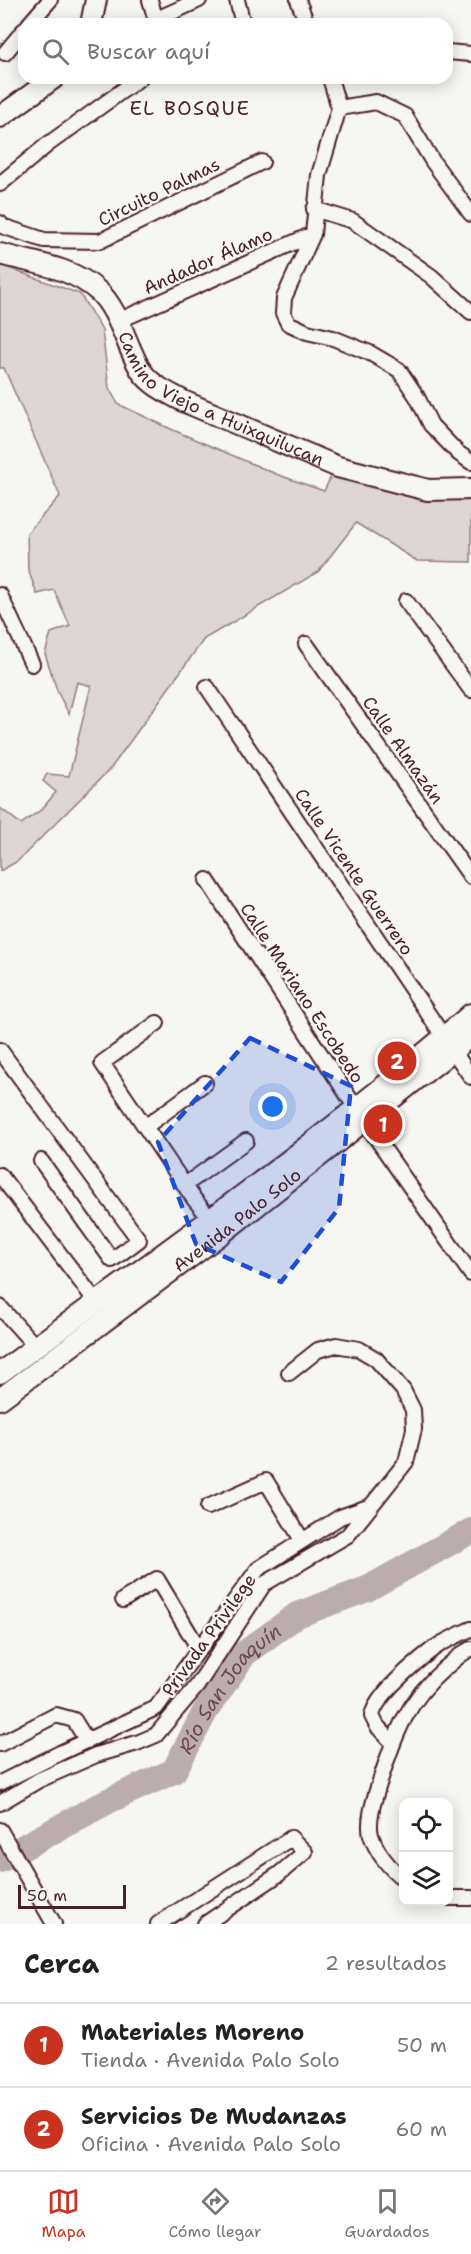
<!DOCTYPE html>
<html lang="es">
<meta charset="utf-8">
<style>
:root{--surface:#fff;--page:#f6f6f6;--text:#222;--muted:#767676;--line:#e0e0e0;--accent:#c8321e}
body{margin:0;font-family:"Shantell Sans",sans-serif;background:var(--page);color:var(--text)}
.controls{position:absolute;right:18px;bottom:18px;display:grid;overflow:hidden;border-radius:12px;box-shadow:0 3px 15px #0003}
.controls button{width:54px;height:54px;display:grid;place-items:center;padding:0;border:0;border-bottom:2px solid var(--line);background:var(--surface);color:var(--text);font:30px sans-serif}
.scale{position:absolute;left:18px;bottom:15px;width:108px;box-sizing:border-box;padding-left:6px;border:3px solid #4a1f2b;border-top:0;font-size:16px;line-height:21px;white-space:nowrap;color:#4a1f2b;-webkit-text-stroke:4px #f6f6f2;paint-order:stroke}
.you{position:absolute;left:273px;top:1107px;width:21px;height:21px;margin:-15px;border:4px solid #fff;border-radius:50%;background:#1a73e8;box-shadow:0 0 0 9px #1a73e833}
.badge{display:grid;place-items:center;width:39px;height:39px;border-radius:50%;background:var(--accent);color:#fff;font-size:20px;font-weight:700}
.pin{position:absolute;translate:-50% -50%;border:3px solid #fff;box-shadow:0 2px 6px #0006}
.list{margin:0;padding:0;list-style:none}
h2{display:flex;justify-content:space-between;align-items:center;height:78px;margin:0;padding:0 24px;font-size:26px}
h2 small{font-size:20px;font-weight:400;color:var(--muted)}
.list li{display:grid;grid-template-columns:39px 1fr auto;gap:18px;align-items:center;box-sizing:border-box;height:84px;padding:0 24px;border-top:2px solid var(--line)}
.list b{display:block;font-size:22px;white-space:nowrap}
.list p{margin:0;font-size:20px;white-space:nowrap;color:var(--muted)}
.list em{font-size:20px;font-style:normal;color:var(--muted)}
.icon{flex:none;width:33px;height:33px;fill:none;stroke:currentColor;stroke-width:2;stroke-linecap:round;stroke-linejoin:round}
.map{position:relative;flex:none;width:471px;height:1924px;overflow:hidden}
.search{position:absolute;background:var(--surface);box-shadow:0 3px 15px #0003;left:18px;right:18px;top:18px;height:66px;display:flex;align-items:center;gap:15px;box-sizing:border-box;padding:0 21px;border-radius:18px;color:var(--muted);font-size:22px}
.sheet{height:246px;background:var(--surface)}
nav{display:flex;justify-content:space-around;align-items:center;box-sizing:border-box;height:84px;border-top:2px solid var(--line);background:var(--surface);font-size:16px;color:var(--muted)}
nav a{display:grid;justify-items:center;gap:3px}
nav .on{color:var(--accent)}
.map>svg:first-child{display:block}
</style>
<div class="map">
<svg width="471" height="1924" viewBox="0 0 471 1924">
<rect width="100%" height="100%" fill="#f6f6f2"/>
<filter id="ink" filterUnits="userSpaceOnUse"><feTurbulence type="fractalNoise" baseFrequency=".0167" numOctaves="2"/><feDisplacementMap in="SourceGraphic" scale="12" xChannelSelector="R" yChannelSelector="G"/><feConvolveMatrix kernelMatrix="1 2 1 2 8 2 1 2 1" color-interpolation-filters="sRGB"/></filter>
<g filter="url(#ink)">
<path fill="#ddd6d5" stroke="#947a80" stroke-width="1.5" d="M 0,265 L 80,294 L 102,330 L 109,388 L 118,404 L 173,430 L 276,474 L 324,491 L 334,470 L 471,493 L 471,562 L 417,561 L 356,523 L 318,572 L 204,639 L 111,768 L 18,861 L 0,871 L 0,808 L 21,824 L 42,809 L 56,792 L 43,781 L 47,774 L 69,776 L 91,686 L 77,682 L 69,714 L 58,693 L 45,654 L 51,633 L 70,626 L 54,590 L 37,594 L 28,569 L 27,533 L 60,496 L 4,368 L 0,368 Z"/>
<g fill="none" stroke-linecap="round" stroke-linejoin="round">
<path stroke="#bbadae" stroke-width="26" id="s1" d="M 0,1860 L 108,1801 L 174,1771 L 205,1712 L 245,1653 L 297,1615 L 367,1589 L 471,1531"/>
<g stroke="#4a1f2b" stroke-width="18">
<path id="street" d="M 150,0 L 157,24
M 237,0 L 243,24
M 298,0 L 307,24
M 157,19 L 199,0
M 29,24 L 50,0
M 447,52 L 471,54
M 5,53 L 24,30
M 330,78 L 339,108 L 319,175 L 313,234 L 284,298 L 283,313 L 288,323 L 307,332 L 333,338 L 370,353 L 399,370 L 417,397 L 431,425 L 458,453 L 471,462
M 339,108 L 376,102 L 405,116 L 433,162 L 471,214
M 0,184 L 47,145 L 140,78
M 314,209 L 353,221 L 431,276 L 471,312
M 0,223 L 2,226 L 44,240 L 100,241 L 262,162
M 118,321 L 313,234
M 0,595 L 32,664
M 406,601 L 471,690
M 306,644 L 471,877
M 207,687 L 471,1077
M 207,880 L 365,1122 L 471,1274
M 157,1023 L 102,1063 L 194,1199 L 216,1226
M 0,1050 L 139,1240 L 112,1260 L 41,1161
M 145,1127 L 205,1083
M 0,1175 L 97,1303
M 185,1185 L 246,1141
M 0,1307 L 36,1347
M 208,1507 L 266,1481 L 302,1540
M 123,1600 L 157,1579 L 199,1649
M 392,1742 L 377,1726 L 372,1716 C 376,1695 416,1662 433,1649 C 444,1641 458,1635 471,1629
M 0,1744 L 56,1715 L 74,1720 L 87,1741
M 0,1783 L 60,1753 L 156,1708 L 258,1569 L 340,1517 L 368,1507
M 0,1803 L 39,1780 L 96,1755 L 137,1743 L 156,1735 L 197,1686 L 264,1584 L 348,1535 L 406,1462 L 414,1429 L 413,1410 L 403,1390 L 376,1359 L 359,1349 L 336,1345 L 318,1350 L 289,1373
M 0,1830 L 54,1924
M 404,1879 C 390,1869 376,1852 371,1835 C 367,1819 375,1797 380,1781 C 395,1734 407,1701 445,1668 C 454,1661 461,1653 471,1649
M 448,1898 L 471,1898
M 158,1924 L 291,1838 L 305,1852 L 279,1874 L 205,1924"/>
</g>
<g stroke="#4a1f2b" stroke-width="24">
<g id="secondary">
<path d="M 91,24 L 96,0"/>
<path d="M 0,117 L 54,78"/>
<path id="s2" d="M 0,254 C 33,263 72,267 98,291 C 119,309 127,349 142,372 C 152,386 169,393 183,401 L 338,467 L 428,490 L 471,489"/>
<path d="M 0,1373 C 159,1256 321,1143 471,1014"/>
<path id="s3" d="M 0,1399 L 221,1234 L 471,1036"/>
</g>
</g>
<use href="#street" stroke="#f6f6f2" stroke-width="14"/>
<use href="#secondary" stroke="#f6f6f2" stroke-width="20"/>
</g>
</g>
<path fill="#1d4ed8" fill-opacity="0.2" stroke="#1d4ed8" stroke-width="4.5" stroke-dasharray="12 8" stroke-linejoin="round" d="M 250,1038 L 351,1086 L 339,1208 L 281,1282 L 196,1244 L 158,1142 Z"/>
<g text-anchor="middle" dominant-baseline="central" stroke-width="5" stroke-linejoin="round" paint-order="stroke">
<g font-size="18" fill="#4a1f2b" stroke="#f6f6f2">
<text transform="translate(159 192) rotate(-26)">Circuito Palmas</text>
<text transform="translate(208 261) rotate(-24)">Andador Álamo</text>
<text stroke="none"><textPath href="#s2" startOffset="278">Camino Viejo a Huixquilucan</textPath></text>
<text transform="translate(403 750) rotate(55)">Calle Almazán</text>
<text transform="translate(354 872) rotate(56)">Calle Vicente Guerrero</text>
<text transform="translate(302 993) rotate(57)">Calle Mariano Escobedo</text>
<text stroke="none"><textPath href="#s3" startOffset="297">Avenida Palo Solo</textPath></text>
<text transform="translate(209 1635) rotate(-54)">Privada Privilege</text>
</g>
<g font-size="20" letter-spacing="1.5" fill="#4a1f2b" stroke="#f6f6f2">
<text x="190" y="108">EL BOSQUE</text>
</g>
<g font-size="20" font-style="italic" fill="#6c4a52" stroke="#f6f6f2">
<text stroke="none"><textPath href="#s1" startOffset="296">Río San Joaquín</textPath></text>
</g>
</g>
</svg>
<div class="controls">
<button><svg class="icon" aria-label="locate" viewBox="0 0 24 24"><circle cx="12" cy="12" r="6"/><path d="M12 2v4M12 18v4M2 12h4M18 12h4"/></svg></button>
<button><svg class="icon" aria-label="layers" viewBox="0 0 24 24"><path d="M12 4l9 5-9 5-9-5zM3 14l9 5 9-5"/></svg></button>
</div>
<div class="scale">50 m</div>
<div class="you"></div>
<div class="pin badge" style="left:383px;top:1124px">1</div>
<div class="pin badge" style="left:397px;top:1061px">2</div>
<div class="search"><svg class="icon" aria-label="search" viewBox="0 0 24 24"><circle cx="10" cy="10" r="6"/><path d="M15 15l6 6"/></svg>Buscar aquí</div>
</div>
<section class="sheet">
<h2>Cerca<small>2 resultados</small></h2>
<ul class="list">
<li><span class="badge">1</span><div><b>Materiales Moreno</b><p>Tienda · Avenida Palo Solo</p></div><em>50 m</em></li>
<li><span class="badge">2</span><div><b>Servicios De Mudanzas</b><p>Oficina · Avenida Palo Solo</p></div><em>60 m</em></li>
</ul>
</section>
<nav>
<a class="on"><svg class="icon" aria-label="map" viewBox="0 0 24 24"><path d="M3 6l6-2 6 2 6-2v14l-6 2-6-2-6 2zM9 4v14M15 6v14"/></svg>Mapa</a>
<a><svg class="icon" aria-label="directions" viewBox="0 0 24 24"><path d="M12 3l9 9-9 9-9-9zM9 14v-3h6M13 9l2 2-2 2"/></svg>Cómo llegar</a>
<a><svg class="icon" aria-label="saved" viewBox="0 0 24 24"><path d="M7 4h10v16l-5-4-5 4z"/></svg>Guardados</a>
</nav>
